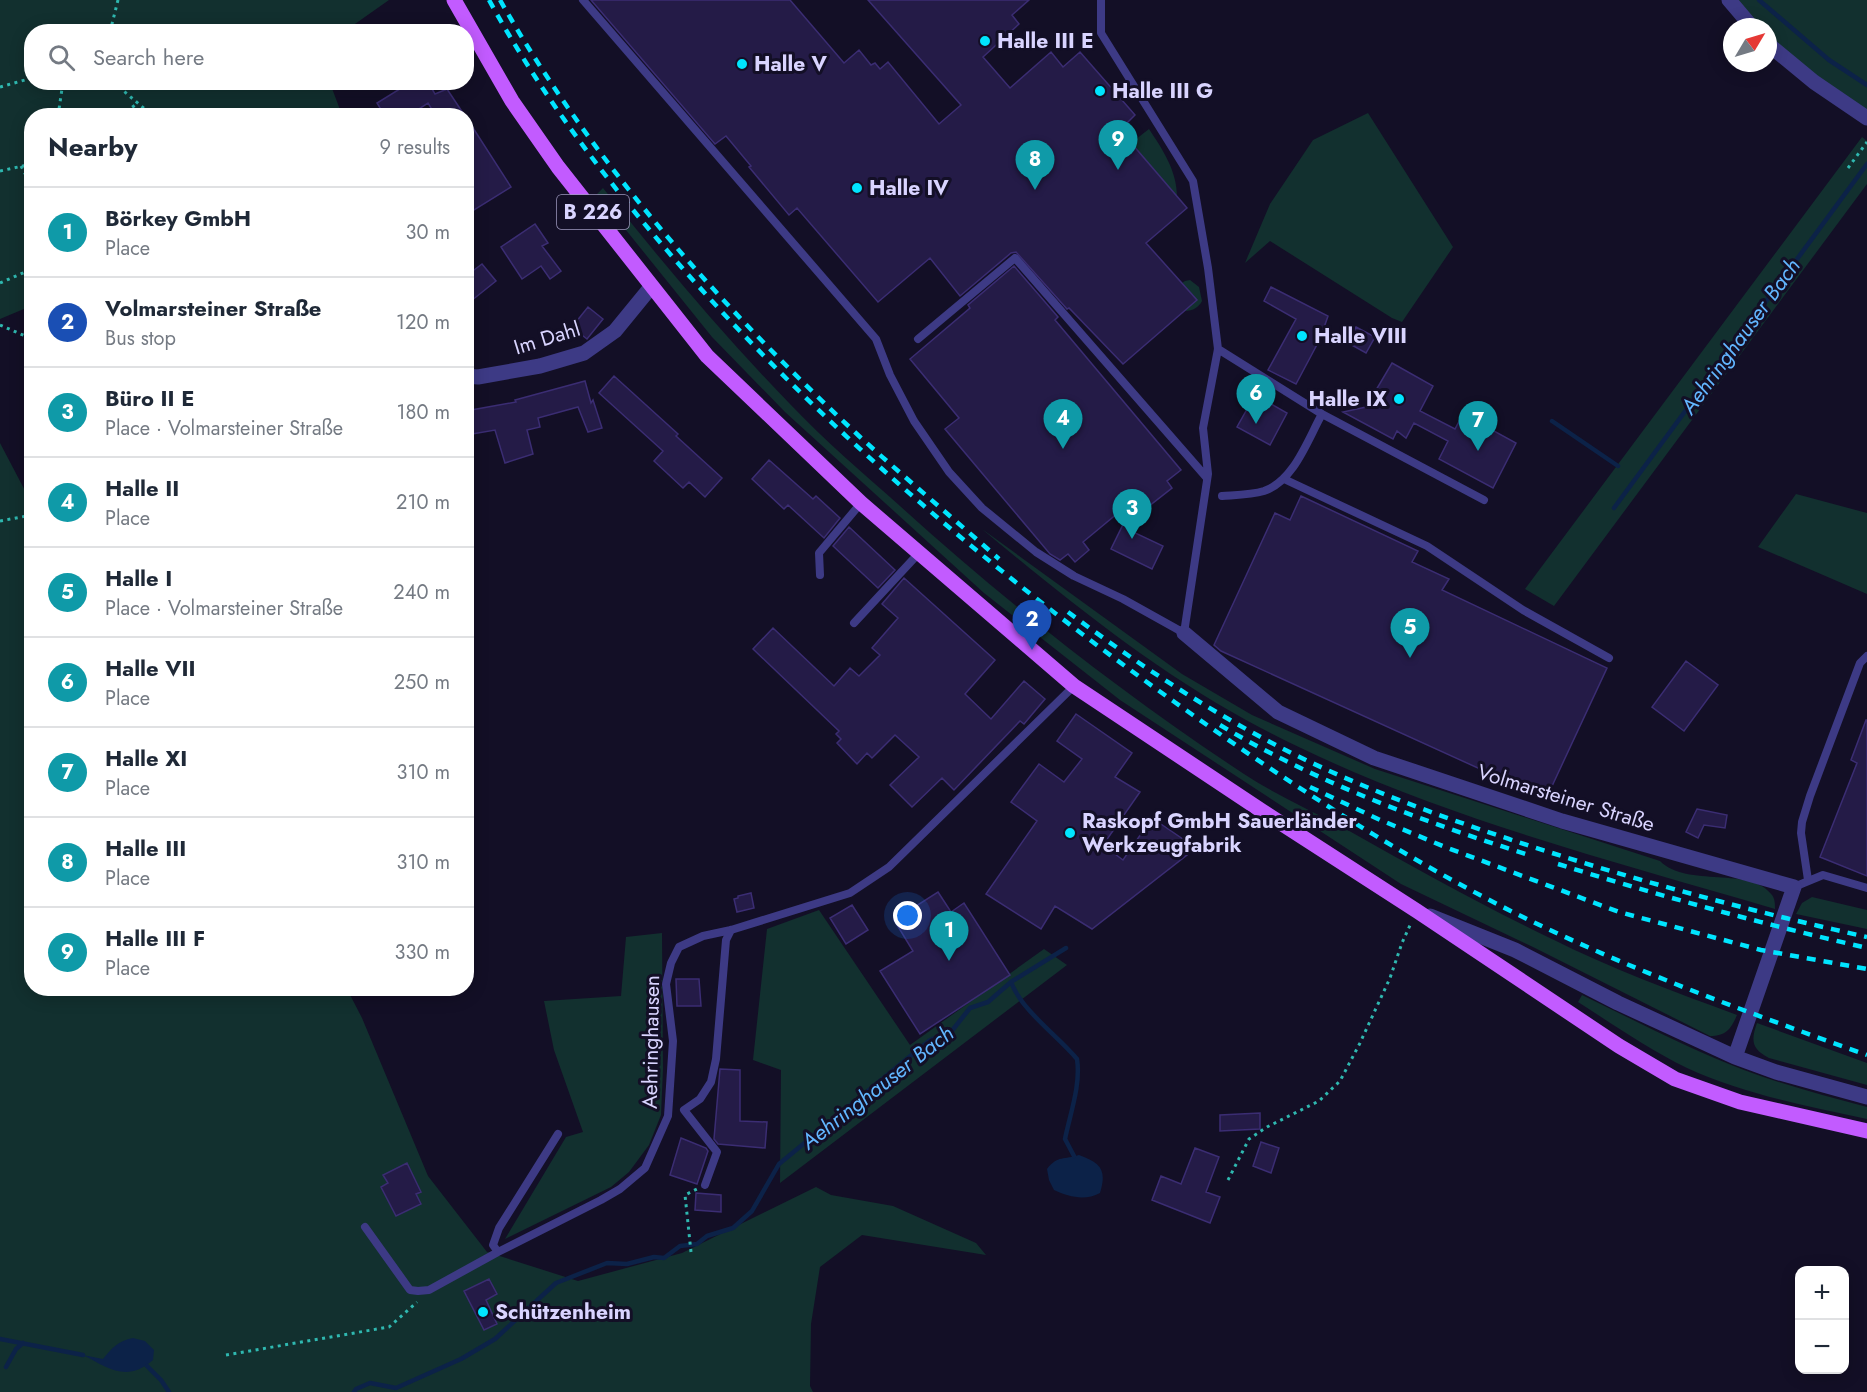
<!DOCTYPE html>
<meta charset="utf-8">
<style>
:root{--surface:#fff;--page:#f2f2f3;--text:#1f2937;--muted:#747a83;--line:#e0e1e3;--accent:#b45309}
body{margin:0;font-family:Jost,sans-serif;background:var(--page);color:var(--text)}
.controls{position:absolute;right:18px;bottom:18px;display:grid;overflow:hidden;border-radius:12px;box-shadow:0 3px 15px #0003}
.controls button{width:54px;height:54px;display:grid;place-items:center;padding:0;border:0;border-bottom:2px solid var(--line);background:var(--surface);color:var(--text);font:30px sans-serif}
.compass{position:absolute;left:1723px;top:18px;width:54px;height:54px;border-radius:50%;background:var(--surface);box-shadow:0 3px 15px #0003;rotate:52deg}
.you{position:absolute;left:908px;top:916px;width:21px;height:21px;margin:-15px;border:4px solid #fff;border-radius:50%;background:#1a73e8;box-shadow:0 0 0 9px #1a73e833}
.badge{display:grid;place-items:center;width:39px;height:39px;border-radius:50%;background:var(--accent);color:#fff;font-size:20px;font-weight:700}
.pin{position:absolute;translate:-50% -50px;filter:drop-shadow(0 2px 3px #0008)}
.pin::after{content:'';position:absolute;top:32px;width:21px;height:18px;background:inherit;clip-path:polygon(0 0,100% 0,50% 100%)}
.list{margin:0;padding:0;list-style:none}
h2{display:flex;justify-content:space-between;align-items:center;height:78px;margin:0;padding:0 24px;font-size:26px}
h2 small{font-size:20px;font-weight:400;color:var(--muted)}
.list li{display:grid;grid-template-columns:39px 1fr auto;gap:18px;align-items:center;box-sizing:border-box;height:90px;padding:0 24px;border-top:2px solid var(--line)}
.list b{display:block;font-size:22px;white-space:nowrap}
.list p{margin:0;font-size:20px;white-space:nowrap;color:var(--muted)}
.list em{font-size:20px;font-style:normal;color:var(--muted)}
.icon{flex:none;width:33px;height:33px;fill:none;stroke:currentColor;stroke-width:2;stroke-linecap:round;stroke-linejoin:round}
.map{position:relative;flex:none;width:1867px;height:1392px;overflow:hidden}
.search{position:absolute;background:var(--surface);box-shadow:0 3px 15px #0003;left:24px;top:24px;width:450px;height:66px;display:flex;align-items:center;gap:15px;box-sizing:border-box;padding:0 21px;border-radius:24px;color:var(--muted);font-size:22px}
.panel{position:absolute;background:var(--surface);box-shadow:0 3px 15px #0003;left:24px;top:108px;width:450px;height:888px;border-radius:24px}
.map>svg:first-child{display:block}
</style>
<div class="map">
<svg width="1867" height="1392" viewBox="0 0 1867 1392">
<rect width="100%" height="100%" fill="#130f26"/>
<path fill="#12302f" d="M 0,0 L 389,0 L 345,31 L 32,32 L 32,82 L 330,83 L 342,115 L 32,116 L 31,306 L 0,319 Z
M 1730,0 L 1867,0 L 1867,118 L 1768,44 L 1768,27 L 1752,27 Z
M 1368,113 L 1453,247 L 1402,322 L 1392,318 L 1270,241 L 1245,263 L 1270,204 L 1313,140 Z
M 1149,129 C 1163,150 1177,171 1177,197 L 1131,143 Z
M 1862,137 L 1867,141 L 1867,184 L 1554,606 L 1525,589 Z
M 603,188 C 662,262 724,336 790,404 C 824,440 863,473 900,506 C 1008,604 1123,694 1244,774 C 1276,795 1310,810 1344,828 C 1413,867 1481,905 1552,939 C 1612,969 1675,992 1737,1015 C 1731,1029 1726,1036 1710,1036 L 1535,948 L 1401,884 L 1120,700 L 984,593 L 785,412 L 712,337 L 597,194 Z
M 1190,280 L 1199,287 L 1202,301 C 1199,307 1193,311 1185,311 L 1197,300 L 1182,283 L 1185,281 Z
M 0,443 L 31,502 L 32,988 L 347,989 L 362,1018 L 428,1176 L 487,1252 L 578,1281 L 682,1253 L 816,1187 L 831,1195 L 893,1206 L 976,1243 L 986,1255 L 862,1235 L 820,1267 L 811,1324 L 810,1386 L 813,1392 L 0,1392 Z
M 1796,494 L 1867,513 L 1867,594 L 1758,547 Z
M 982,529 L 1182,674 L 1252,715 L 1375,769 L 1660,861 C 1687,888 1751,866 1772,895 C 1775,899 1775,904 1775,909 C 1596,856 1411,810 1246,720 C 1151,668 1065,598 982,529 Z
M 1812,897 L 1867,910 L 1867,929 L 1796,914 L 1802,903 Z
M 819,910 L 910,1045 L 1044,949 L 1067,965 L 780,1183 L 781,1070 L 753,1060 L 767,929 Z
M 662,933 L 663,1069 L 661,1115 L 649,1145 L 629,1172 L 611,1187 L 505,1239 L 566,1137 L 583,1132 L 554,1050 L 544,1001 L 621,996 L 626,937 Z
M 1582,995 C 1636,1021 1689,1049 1744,1070 C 1784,1085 1826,1096 1867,1107 L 1867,1119 C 1807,1106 1743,1094 1687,1068 C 1648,1049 1614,1025 1578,1002 Z
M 1757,1023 L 1867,1063 L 1867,1085 L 1769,1058 C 1751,1049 1751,1040 1757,1023 Z"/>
<path fill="#0c2248" d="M 1079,1155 C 1101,1163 1107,1170 1100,1193 C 1085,1201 1069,1197 1054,1190 L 1049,1180 L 1047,1169 C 1058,1155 1064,1160 1079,1155 Z
M 133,1338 L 145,1341 L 154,1350 L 153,1360 C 127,1383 108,1368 83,1355 L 103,1359 C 112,1348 118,1341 133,1338 Z"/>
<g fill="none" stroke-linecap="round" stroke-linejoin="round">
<path stroke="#0c2248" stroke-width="4.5" d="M 1759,0 L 1829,60 L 1867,85
M 1552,421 L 1618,466
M 1614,508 L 1867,164
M 1011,982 C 1022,1011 1057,1035 1077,1059 C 1081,1085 1070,1114 1065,1139 L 1074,1156
M 0,1339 L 83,1355
M 147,1366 L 161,1380 L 169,1392
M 6,1367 L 16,1349 L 23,1343
M 354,1392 L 356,1389 L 370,1383 L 396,1388 L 461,1359 L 495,1339 L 556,1283 L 607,1263 L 627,1264 L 654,1257 L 664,1258 L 680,1246 L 697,1244 L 707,1236 L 733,1228 L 752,1211 L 779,1164 L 914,1053 L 930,1040 L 951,1032 L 970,1008 L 988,1002 L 1011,982 L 1066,948"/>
</g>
<path fill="#241b47" stroke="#3b2d73" stroke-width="1.5" d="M 591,0 L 790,0 L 844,63 L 859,50 L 871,65 L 875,63 L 880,69 L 888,62 L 939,124 L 961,105 L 868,0 L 1029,0 L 1012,15 L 1019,24 L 983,57 L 1010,88 L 1051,52 L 1063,67 L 1080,52 L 1135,115 L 1120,130 L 1187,208 L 1146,243 L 1197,300 L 1123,364 L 1069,308 L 1067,309 L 1016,252 L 1011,253 L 960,296 L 930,258 L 878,302 L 797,208 L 789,215 L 749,167 L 751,166 L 726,136 L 715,144 Z
M 411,82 L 428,82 L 435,94 L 447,89 L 465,116 L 436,116 L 428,103 L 408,116 L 385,116 L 377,103 Z
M 466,117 L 511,187 L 466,215 Z
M 535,224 L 548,243 L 542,246 L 561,271 L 550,279 L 541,266 L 522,279 L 501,247 Z
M 482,264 L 496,281 L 466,305 L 466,276 Z
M 1014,266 L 1058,317 L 1055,320 L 1181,470 L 1167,481 L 1172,488 L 1144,510 L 1133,532 L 1163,546 L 1152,569 L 1111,549 L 1136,498 L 1083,542 L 1089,550 L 1075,562 L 1068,554 L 1060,560 L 1050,554 L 945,429 L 959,418 L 910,359 L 970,308 L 968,305 Z
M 1271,287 L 1328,316 L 1320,339 L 1296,384 L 1268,370 L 1296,319 L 1264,301 Z
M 588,307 L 603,319 L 587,339 L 572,327 Z
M 1356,327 L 1375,337 L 1366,353 L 1348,343 Z
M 1392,363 L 1433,386 L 1420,411 L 1455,429 L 1463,414 L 1516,443 L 1493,488 L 1439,459 L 1448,441 L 1414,423 L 1406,438 L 1397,431 L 1393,439 L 1343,412 L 1366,407 Z
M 614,376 L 678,434 L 676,436 L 722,478 L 705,497 L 689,482 L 683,488 L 654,461 L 663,451 L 599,393 Z
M 585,381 L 591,403 L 593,400 L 602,428 L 588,432 L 578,407 L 538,418 L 540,427 L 527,430 L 533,454 L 505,463 L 495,430 L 466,435 L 466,411 L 516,402 L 515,400 Z
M 1255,395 L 1287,413 L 1270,445 L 1237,427 Z
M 769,460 L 813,499 L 816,496 L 840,518 L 824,538 L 788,505 L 784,509 L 752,479 Z
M 1301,496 L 1418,551 L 1412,562 L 1449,579 L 1442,590 L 1607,668 L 1546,799 L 1221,651 L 1214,645 L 1275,513 L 1290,520 Z
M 849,527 L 895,570 L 878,588 L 833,546 Z
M 904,578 L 995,660 L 965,694 L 991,719 L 1024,681 L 1045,699 L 1024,724 L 1020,721 L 954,790 L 942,778 L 912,807 L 890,785 L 919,757 L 895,735 L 872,758 L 867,753 L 857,764 L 837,743 L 841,739 L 836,734 L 839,731 L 753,649 L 773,628 L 834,686 L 850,668 L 859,676 L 880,655 L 872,648 L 898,618 L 882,604 Z
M 1686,661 L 1718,685 L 1684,731 L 1652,707 Z
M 1076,714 L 1132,753 L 1115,777 L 1140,792 L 1103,845 L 1123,860 L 1152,818 L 1196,848 L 1092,929 L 1055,906 L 1041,929 L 986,894 L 1037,821 L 1011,802 L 1039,764 L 1064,782 L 1082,759 L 1057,741 Z
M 1866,720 L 1867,720 L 1867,876 L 1820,857 L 1857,763 L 1851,760 Z
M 1697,809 L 1727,815 L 1725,828 L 1704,825 L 1698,838 L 1686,832 Z
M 938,892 L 951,912 L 964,903 L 1010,975 L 920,1034 L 880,971 L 913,951 L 894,920 Z
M 751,893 L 754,908 L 737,912 L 734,899 L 738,898 L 738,896 Z
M 852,905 L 868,930 L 846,944 L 830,918 Z
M 676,979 L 699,979 L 701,1006 L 677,1006 Z
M 720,1069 L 740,1070 L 740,1121 L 767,1122 L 765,1148 L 718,1144 L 714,1139 Z
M 1260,1113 L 1260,1129 L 1220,1131 L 1220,1115 Z
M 681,1138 L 706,1148 L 708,1151 L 697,1184 L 670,1175 Z
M 1261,1142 L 1279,1148 L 1271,1173 L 1253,1166 Z
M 1195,1148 L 1219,1157 L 1206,1192 L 1220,1197 L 1210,1223 L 1152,1200 L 1161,1176 L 1181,1184 Z
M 407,1163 L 421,1192 L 416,1194 L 421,1204 L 396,1216 L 381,1187 L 388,1183 L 383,1175 Z
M 696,1193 L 721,1195 L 721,1212 L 695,1210 Z
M 489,1279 L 497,1294 L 486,1300 L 497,1324 L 484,1330 L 464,1291 Z"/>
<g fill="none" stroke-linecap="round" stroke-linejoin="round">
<path stroke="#2fb8b0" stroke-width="3" stroke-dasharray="3 4.5" stroke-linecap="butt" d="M 110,32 L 118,0
M 113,82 L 153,116
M 0,87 L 32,78
M 58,116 L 63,82
M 120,116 L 138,103
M 21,166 L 32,187
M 1848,168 L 1867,142
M 0,171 L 32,164
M 0,283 L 32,269
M 0,325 L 32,339
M 0,521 L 32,515
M 1228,1180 L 1249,1139 L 1267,1127 L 1319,1101 L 1340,1081 L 1360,1043 L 1390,978 L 1402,943 L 1411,923
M 691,1252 L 685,1195 L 697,1189
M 226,1355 L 389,1327 L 417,1302"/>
<path stroke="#3d3a85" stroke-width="8" d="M 583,0 L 876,339 L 890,375 L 914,421 L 949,472 L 982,508 L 1036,552 L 1074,576 L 1123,599 L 1184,633 L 1208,474 L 1203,428 L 1218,349 L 1208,268 L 1193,181 L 1101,33 L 1101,0
M 918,339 L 1015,258 L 1207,478
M 1218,349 L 1322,414 L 1484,500
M 1284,479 L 1427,546 L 1523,610 L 1609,658
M 1222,496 C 1236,495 1251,495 1264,491 C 1294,481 1308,439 1322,414
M 820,575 L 819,553 L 861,503
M 854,623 L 919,553
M 1808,880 L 1801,833 L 1802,822 L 1810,796 L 1860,663 L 1867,656
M 1794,887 L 1823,875 L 1867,888
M 558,1134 L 499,1228 L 493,1245 L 498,1252 L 601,1200 L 620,1189 L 645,1168 L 668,1116 L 673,1041 L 666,984 L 671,963 L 679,947 L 703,936 L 731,930 L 850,893 L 889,867 L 1074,686
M 705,1185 L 717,1152 L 684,1110 L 700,1099 L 711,1082 L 716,1059 L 726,940 L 731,930
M 365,1227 L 410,1290 L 418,1291 L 429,1290 L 498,1252"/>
<path stroke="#3d3a85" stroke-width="15" d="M 1729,0 L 1752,27
M 1768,44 L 1814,82 L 1867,118
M 466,376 L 478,377 L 540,366 L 584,353 L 615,331 L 651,287
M 1184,633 L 1278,712 L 1374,758 L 1562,821 L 1794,887 L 1735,1057 L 1776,1072 L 1867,1097
M 1430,916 L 1515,950 L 1618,1003 L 1735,1057"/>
<path stroke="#c25bff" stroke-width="15" d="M 454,0 L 512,101 L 558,167 L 707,356 L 861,503 L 1074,686 L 1262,811 L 1417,911 L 1619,1046 L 1675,1079 L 1740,1102 L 1867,1131"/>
<path stroke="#00e5ff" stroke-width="4.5" stroke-dasharray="9 8" stroke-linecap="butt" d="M 489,0 C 549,109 627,208 711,300 C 841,442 989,567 1144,680 C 1257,762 1373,840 1497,904 C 1616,965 1741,1010 1867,1055
M 500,0 C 593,164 722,308 859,436 C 905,478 953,518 999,559
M 1068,612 C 1132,660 1198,704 1270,742 C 1346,782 1427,812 1509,839 C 1626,878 1746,910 1867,937
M 1220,725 C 1317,783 1424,822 1532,856
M 1310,787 L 1378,819 L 1445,847 L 1619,912 L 1761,950 L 1867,969
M 1558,864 C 1660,896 1763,924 1867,948"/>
</g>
<g fill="#00e5ff" stroke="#130f26" stroke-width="2">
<circle cx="985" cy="41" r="6"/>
<circle cx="742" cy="64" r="6"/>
<circle cx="1100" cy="91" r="6"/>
<circle cx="857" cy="188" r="6"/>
<circle cx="1302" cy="336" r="6"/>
<circle cx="1399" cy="399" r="6"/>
<circle cx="1070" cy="833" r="6"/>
<circle cx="483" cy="1312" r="6"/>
</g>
<g text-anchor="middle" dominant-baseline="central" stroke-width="6" stroke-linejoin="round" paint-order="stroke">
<rect fill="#130f26" stroke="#9e99be" stroke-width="1.5" x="557" y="195" width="72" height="34" rx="4.5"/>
<g font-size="20" font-weight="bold" fill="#d9d4ff">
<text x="593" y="212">B 226</text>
</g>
<g font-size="21" font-weight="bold" fill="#d9d4ff" stroke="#130f26" text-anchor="start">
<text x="997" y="41">Halle III E</text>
<text x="754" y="64">Halle V</text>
<text x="1112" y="91">Halle III G</text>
<text x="869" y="188">Halle IV</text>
<text x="1314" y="336">Halle VIII</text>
<text x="1387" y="399" text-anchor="end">Halle IX</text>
<text x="1082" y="821">Raskopf GmbH Sauerländer<tspan x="1082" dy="24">Werkzeugfabrik</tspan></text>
<text x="495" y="1312">Schützenheim</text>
</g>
<g font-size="21" fill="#d9d4ff" stroke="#130f26">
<text transform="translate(547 338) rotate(-17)">Im Dahl</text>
<text transform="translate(1566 798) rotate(17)">Volmarsteiner Straße</text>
<text transform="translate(651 1042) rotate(-89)">Aehringhausen</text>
</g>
<g font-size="22" font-style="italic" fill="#62b6ff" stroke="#130f26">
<text transform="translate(1740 336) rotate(-54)">Aehringhauser Bach</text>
<text transform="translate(877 1087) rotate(-38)">Aehringhauser Bach</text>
</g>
</g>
</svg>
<div class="controls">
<button>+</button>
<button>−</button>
</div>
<svg class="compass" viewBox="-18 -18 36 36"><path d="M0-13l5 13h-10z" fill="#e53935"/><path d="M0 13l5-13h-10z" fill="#747a83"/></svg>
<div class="you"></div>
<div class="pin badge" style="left:949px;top:961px;background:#0f9aa8">1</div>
<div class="pin badge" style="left:1032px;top:650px;background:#1a4fb4">2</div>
<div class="pin badge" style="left:1132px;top:539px;background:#0f9aa8">3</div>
<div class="pin badge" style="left:1063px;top:449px;background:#0f9aa8">4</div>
<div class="pin badge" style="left:1410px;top:658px;background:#0f9aa8">5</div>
<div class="pin badge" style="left:1256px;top:424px;background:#0f9aa8">6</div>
<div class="pin badge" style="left:1478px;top:451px;background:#0f9aa8">7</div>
<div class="pin badge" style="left:1035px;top:190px;background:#0f9aa8">8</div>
<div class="pin badge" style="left:1118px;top:170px;background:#0f9aa8">9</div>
<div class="search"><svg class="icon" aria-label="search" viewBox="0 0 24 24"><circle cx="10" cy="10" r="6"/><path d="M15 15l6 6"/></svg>Search here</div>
<section class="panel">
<h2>Nearby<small>9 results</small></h2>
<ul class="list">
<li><span class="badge" style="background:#0f9aa8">1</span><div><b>Börkey GmbH</b><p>Place</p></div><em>30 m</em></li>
<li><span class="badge" style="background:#1a4fb4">2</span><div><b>Volmarsteiner Straße</b><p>Bus stop</p></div><em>120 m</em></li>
<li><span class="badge" style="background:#0f9aa8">3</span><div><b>Büro II E</b><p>Place · Volmarsteiner Straße</p></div><em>180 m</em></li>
<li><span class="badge" style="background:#0f9aa8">4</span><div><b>Halle II</b><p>Place</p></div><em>210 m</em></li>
<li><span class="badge" style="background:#0f9aa8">5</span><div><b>Halle I</b><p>Place · Volmarsteiner Straße</p></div><em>240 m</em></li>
<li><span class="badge" style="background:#0f9aa8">6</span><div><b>Halle VII</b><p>Place</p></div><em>250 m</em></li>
<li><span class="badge" style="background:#0f9aa8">7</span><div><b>Halle XI</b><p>Place</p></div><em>310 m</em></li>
<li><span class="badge" style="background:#0f9aa8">8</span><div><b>Halle III</b><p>Place</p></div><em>310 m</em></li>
<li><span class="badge" style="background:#0f9aa8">9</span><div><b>Halle III F</b><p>Place</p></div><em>330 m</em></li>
</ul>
</section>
</div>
